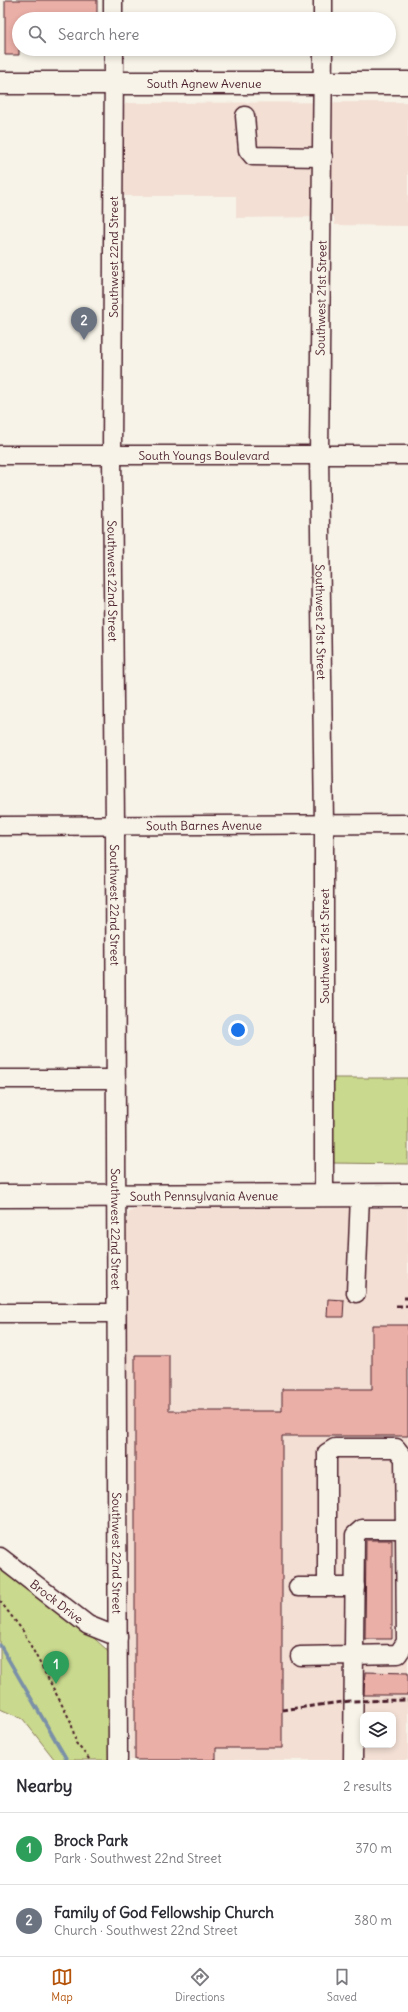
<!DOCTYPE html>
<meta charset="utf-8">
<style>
:root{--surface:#fff;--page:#f7f7f7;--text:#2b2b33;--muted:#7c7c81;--line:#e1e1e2;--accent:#b45309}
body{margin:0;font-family:Delius,sans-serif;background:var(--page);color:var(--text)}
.controls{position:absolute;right:12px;bottom:12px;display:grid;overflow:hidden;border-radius:8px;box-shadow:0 2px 6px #0003}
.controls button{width:36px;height:36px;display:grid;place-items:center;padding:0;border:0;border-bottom:1px solid var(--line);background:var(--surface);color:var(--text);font:20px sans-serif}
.you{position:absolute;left:238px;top:1030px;width:14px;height:14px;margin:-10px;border:3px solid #fff;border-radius:50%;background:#1a73e8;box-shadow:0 0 0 6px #1a73e833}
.badge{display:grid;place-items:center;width:26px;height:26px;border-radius:50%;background:var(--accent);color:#fff;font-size:13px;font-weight:700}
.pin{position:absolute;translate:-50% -33px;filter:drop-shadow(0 1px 2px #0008)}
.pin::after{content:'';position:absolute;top:21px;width:14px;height:12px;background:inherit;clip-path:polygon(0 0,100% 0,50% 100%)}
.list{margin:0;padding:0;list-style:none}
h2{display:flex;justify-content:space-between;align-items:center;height:52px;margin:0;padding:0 16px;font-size:17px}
h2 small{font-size:13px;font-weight:400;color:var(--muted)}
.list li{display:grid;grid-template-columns:26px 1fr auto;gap:12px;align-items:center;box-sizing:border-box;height:72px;padding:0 16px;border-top:1px solid var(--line)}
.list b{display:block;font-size:15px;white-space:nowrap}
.list p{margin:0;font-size:13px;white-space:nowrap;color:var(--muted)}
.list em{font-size:13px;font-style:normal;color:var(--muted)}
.icon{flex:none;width:22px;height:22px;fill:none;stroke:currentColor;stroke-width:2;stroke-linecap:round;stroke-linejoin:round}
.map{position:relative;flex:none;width:408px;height:1760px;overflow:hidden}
.search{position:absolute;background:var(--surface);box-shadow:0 2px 6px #0003;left:12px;right:12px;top:12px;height:44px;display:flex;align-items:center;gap:10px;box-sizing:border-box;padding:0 14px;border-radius:22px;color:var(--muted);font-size:15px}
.sheet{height:196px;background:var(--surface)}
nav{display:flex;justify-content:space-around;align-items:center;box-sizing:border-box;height:56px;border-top:1px solid var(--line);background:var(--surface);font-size:11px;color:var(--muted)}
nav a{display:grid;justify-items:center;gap:2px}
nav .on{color:var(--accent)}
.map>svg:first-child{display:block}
</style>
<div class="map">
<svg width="408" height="1760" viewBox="0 0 408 1760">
<rect width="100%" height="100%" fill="#f7f3e8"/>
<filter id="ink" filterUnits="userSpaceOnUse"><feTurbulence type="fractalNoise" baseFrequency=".025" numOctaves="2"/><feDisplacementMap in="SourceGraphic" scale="8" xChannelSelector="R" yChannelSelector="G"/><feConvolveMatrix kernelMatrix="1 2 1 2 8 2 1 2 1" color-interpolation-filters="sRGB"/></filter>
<g filter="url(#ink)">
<path fill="#f3dfd4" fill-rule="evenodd" d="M 408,102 L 408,226 L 335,225 L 334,217 L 236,218 L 236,196 L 120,196 L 121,108 L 127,103 Z
M 138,1208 L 408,1208 L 408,1760 L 130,1760 L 124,1234 L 129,1212 ZM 363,1715 L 393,1715 L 393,1745 L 363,1745 Z"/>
<path fill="#c9d98d" stroke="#8a7c5c" d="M 332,1078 L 408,1078 L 408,1164 L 331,1163 Z
M 0,1566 L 86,1631 L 106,1649 L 111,1658 L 112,1760 L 55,1760 L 23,1719 L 0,1709 Z"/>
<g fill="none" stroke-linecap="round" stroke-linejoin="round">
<path stroke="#7a90a8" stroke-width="3.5" d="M 0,1645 L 67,1760"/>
</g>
<path fill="#eaafa7" stroke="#4a1f2b" d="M 5,0 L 97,0 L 97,19 L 19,19 L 19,55 L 5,55 Z
M 328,1299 L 344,1300 L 343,1317 L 327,1317 Z
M 372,1325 L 408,1325 L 408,1436 L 282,1436 L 282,1748 L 216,1748 L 216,1760 L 135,1760 L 135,1355 L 169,1355 L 169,1411 L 282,1411 L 282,1389 L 372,1389 Z
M 366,1540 L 392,1540 L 392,1639 L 365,1639 Z
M 365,1672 L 408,1673 L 408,1695 L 364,1695 Z"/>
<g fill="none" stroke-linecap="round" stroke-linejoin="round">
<g stroke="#4a1f2b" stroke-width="21">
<g id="minor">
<path d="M 113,0 L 113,19"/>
<path d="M 323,0 L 323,19"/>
<path id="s1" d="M 114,49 L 112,454 L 115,827 L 118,1760"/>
<path id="s2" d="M 323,49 L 319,456 L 324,824 L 324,1196"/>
<path d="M 245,116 L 248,150 L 253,156 L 323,157"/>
<path id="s3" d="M 0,455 L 408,455"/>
<path id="s4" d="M 0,826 L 408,824"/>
<path d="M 0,1079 L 116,1079"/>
<path d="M 356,1293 L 360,1196"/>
<path d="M 0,1313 L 116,1313"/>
<path id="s5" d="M 0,1557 L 88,1625 L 118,1637"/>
<path d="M 298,1587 L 327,1587"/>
<path d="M 355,1587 L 327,1587 L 327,1453 L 335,1448 L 396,1448 L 404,1458 L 405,1529"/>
<path d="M 300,1656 L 398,1654 L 406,1642 L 405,1529 L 362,1529 L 355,1535 C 355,1610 354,1685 353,1760"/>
</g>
</g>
<g stroke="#4a1f2b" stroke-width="25">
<g id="major">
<path id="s6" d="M 0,83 L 408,83"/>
<path id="s7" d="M 0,1196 L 408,1195"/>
</g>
</g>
<path stroke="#4a1f2b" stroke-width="2" stroke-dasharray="3 3" stroke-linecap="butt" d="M 0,1601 L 23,1631 L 71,1722 L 76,1743 L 90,1760"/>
<use href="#minor" stroke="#f7f3e8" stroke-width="18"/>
<use href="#major" stroke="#f7f3e8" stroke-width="22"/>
<path stroke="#4a1f2b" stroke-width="3" stroke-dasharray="6 3" stroke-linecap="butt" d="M 404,1298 L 408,1298
M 396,1306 L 408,1306
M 282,1710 L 350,1701 L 408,1700"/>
</g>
</g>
<g text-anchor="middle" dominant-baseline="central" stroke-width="3" stroke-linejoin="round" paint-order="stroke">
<g font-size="12" fill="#4a1f2b" stroke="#f7f3e8">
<text stroke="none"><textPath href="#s6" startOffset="204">South Agnew Avenue</textPath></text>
<text transform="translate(113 257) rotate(-90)">Southwest 22nd Street</text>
<text transform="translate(321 298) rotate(-89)">Southwest 21st Street</text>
<text stroke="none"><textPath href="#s3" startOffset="204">South Youngs Boulevard</textPath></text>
<text stroke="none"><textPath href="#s1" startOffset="532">Southwest 22nd Street</textPath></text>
<text stroke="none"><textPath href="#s2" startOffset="573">Southwest 21st Street</textPath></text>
<text stroke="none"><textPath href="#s4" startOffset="204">South Barnes Avenue</textPath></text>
<text stroke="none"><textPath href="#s1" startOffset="856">Southwest 22nd Street</textPath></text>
<text transform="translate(324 946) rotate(-90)">Southwest 21st Street</text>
<text stroke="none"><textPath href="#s7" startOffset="204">South Pennsylvania Avenue</textPath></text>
<text stroke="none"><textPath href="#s1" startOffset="1180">Southwest 22nd Street</textPath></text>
<text stroke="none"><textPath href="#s1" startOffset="1504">Southwest 22nd Street</textPath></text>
<text stroke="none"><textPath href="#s5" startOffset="72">Brock Drive</textPath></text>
</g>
</g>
</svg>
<div class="controls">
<button><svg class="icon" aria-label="layers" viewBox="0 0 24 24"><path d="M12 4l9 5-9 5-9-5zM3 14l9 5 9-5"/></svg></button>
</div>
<div class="you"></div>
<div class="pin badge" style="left:56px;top:1684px;background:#2e9e5b">1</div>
<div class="pin badge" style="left:84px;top:340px;background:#6b7280">2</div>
<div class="search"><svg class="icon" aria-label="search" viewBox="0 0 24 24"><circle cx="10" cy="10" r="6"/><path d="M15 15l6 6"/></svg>Search here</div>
</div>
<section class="sheet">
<h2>Nearby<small>2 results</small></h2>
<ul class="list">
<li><span class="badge" style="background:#2e9e5b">1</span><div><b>Brock Park</b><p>Park · Southwest 22nd Street</p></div><em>370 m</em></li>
<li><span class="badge" style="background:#6b7280">2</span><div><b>Family of God Fellowship Church</b><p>Church · Southwest 22nd Street</p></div><em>380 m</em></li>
</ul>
</section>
<nav>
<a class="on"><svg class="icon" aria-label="map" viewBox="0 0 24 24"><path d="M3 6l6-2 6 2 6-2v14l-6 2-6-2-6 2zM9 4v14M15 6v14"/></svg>Map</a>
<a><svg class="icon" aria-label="directions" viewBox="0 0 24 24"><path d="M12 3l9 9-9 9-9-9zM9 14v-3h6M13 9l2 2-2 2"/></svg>Directions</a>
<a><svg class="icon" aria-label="saved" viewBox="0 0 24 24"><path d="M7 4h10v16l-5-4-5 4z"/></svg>Saved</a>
</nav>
